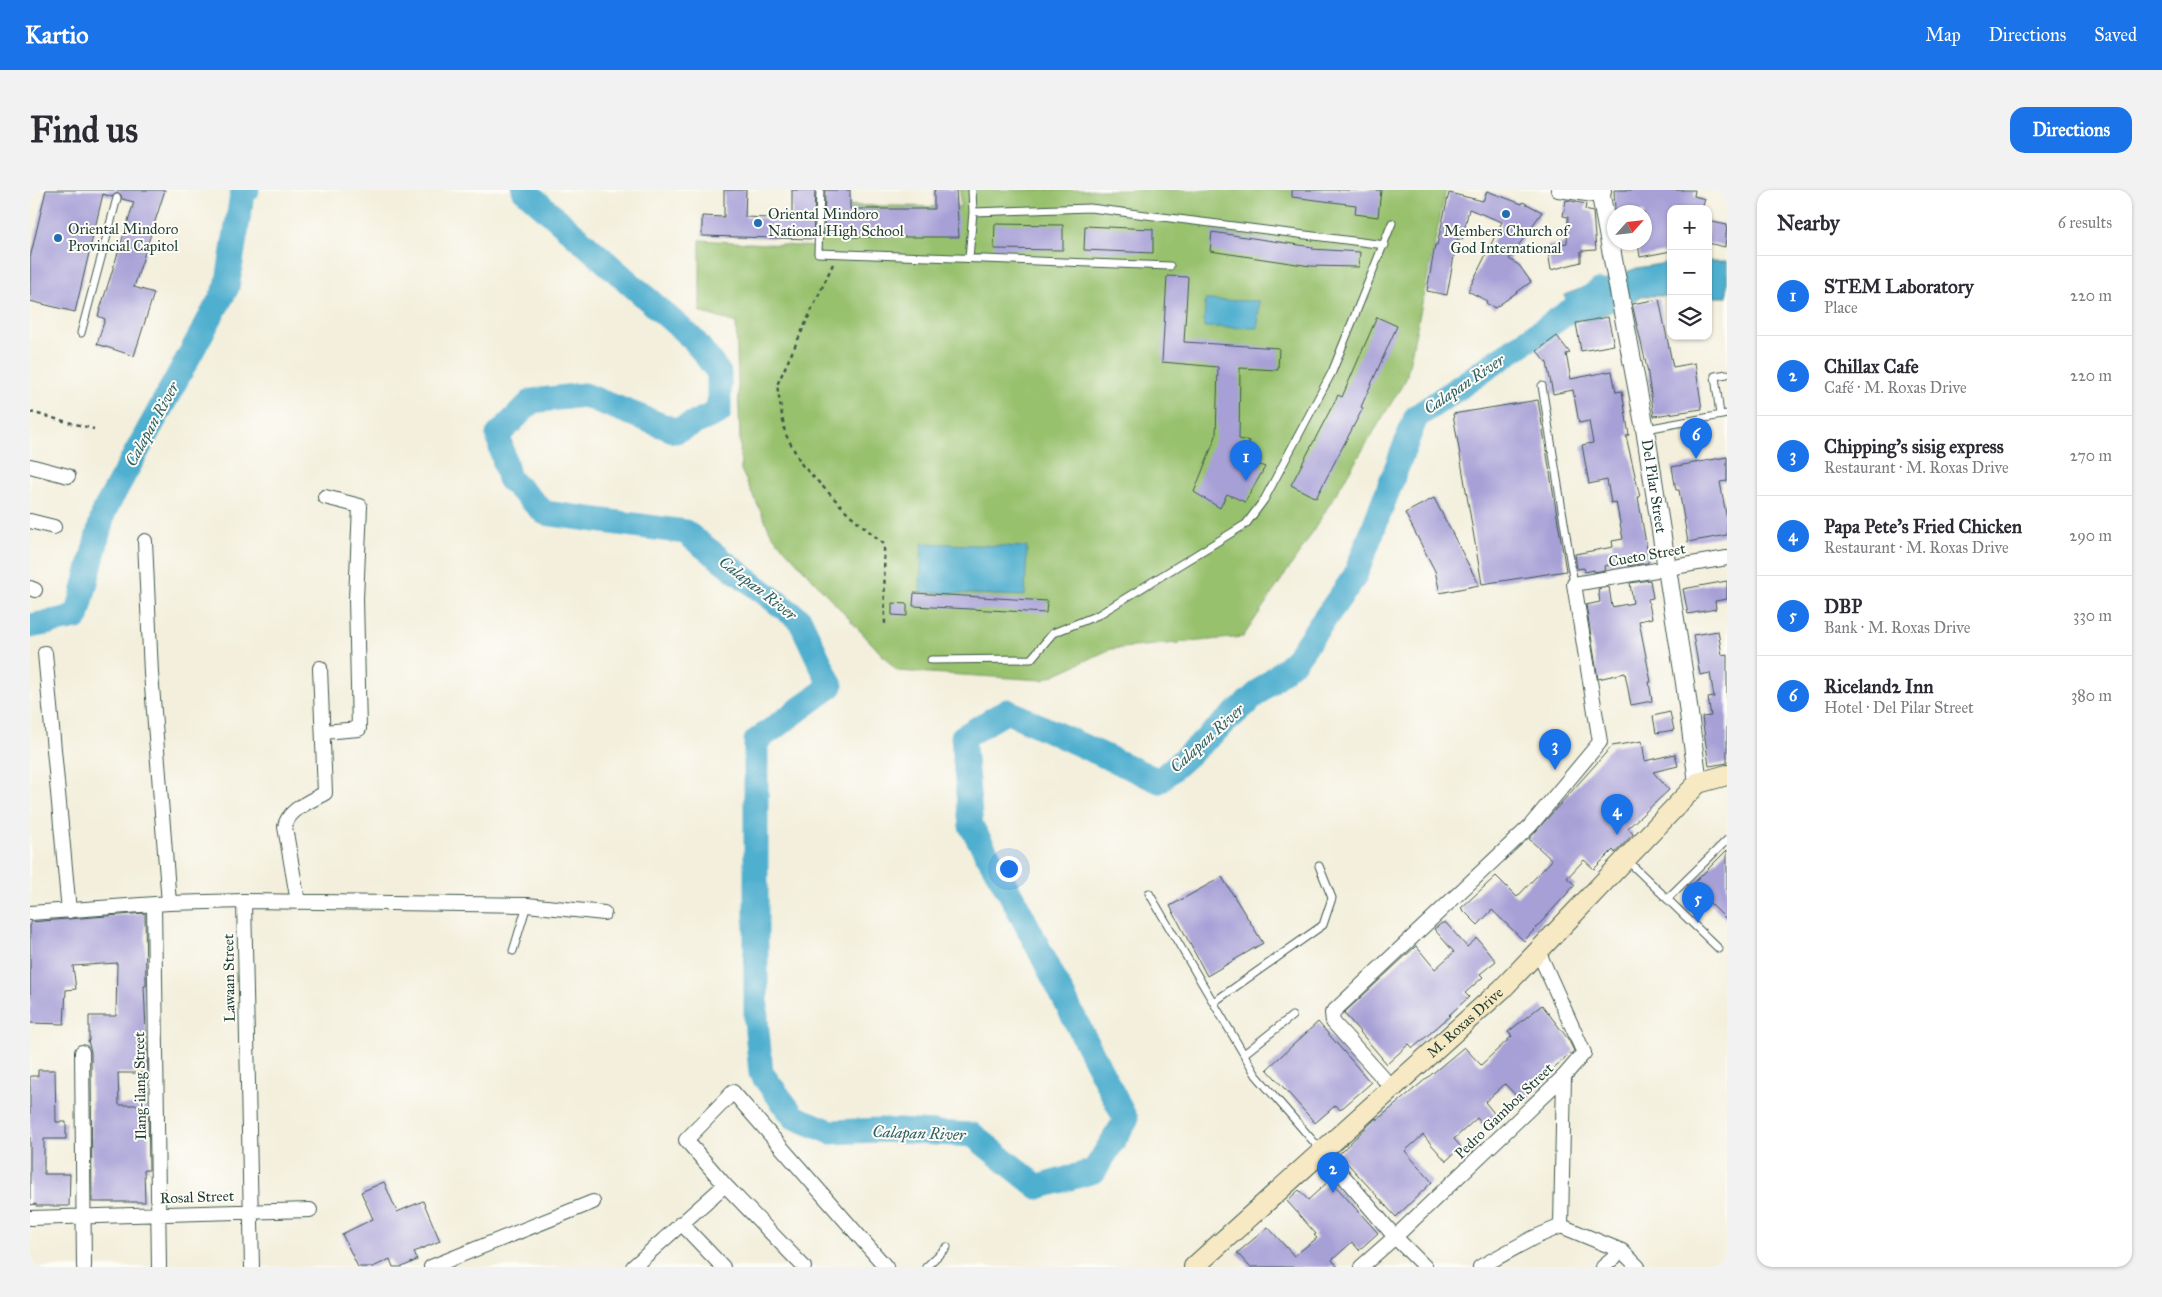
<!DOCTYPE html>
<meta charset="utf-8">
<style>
:root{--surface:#fff;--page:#f2f2f3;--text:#2b2b33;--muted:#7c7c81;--line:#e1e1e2;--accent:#1a73e8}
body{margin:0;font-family:"IM FELL Great Primer",serif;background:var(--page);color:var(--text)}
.controls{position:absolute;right:15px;top:15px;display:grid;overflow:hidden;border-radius:10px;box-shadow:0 1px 4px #0004}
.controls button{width:45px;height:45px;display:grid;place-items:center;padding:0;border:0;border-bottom:1px solid var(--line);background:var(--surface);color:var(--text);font:25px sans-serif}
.compass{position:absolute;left:1577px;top:15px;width:45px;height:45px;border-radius:50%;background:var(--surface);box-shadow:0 1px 4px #0004;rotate:63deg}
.you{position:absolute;left:978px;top:678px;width:18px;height:18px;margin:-12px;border:4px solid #fff;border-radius:50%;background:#1a73e8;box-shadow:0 0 0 8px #1a73e833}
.badge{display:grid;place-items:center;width:32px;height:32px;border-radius:50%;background:var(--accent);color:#fff;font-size:16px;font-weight:700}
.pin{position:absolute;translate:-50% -41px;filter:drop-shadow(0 1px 2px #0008)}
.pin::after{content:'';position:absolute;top:26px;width:18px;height:15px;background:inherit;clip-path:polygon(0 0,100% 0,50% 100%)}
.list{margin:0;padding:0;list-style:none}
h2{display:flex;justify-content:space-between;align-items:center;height:65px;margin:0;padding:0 20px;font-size:21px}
h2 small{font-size:16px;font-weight:400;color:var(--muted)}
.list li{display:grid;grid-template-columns:32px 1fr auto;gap:15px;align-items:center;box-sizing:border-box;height:80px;padding:0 20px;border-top:1px solid var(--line)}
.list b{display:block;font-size:19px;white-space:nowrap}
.list p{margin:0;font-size:16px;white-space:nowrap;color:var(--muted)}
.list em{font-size:16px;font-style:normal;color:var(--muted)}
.icon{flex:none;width:28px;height:28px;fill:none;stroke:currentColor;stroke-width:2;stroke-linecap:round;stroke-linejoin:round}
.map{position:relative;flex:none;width:1697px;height:1077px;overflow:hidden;border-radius:15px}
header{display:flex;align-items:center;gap:30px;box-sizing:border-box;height:70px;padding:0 25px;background:var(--accent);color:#fff}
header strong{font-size:24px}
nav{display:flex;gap:28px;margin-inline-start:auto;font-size:18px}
.intro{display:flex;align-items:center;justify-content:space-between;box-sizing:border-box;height:120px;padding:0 30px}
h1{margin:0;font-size:35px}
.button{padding:12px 22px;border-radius:15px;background:var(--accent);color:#fff;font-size:18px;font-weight:700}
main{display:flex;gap:30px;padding:0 30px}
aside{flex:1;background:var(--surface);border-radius:15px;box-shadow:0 1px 4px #0004}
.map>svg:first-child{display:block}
</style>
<header>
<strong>Kartio</strong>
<nav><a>Map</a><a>Directions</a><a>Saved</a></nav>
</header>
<div class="intro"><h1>Find us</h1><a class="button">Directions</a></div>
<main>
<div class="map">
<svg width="1697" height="1077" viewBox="0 0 1697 1077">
<rect width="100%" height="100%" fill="#fdfcf7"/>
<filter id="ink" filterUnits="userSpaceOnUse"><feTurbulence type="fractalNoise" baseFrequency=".02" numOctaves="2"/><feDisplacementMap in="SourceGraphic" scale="10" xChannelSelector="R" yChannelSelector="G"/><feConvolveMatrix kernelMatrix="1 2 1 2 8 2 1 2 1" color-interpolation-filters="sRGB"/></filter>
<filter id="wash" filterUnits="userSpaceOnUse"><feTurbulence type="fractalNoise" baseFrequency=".0096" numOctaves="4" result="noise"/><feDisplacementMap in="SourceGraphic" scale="20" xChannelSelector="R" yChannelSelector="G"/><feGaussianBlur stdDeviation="1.12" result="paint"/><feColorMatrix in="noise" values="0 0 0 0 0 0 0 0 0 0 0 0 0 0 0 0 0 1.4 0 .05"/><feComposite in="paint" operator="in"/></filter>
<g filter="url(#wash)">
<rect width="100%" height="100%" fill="#f3efdc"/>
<path fill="#98c16d" stroke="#5c7f50" d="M 930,0 L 1416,0 L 1376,189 L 1274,356 L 1213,447 L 1081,459 L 1013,490 L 867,481 L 742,345 L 711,280 L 706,133 L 670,122 L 670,50 L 787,57 L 786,15 L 930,17 Z"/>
<path fill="#50afcf" stroke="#387682" d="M 1678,71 L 1697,71 L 1697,107 L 1678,107 Z
M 1641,72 L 1641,106 L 1612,106 L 1562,131 L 1544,129 L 1534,105 L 1607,78 Z
M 1175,110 L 1229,111 L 1228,138 L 1174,137 Z
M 892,353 L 997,357 L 995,406 L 890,402 Z"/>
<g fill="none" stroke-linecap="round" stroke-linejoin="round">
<path stroke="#50afcf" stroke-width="25" d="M 494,0 L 664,150 L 689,183 L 689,222 L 646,241 L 554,205 L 502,211 L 468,245 L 479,289 L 515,323 L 655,342 L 770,430 L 801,496 L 726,551 L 726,830 L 731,883 L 764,927 L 801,942 L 850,940 L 943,945 L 1008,997 L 1064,981 L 1096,930 L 985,712 L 941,636 L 933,547 L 977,521 L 1129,591 L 1266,469 L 1325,386 L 1386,227 L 1569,101
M 0,436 L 47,427 L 74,321 L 197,97 L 212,5 L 217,0"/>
</g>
<g id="blocks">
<path fill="#a7a0d7" d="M 16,0 L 135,0 L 104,97 L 124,103 L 104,166 L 67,154 L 75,129 L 68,126 L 104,12 L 92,9 L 91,5 L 88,3 L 82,7 L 73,4 L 45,122 L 0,111 L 0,68 Z
M 694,0 L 716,0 L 715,27 L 762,29 L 762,0 L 785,0 L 783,49 L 672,46 L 672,26 L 694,27 Z
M 795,0 L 820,0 L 820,19 L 904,19 L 904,0 L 926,0 L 929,47 L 821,47 L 821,45 L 794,45 Z
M 1262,0 L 1351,0 L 1348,27 L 1325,24 L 1326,15 L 1262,7 Z
M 1584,0 L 1665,0 L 1664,6 L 1675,9 L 1672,19 L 1641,19 L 1641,61 L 1610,67 L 1608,52 L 1614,52 L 1614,22 L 1585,22 Z
M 1457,1 L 1492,14 L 1493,12 L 1512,22 L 1479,69 L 1489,75 L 1501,92 L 1465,118 L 1456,113 L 1457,111 L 1438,101 L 1472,32 L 1439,19 L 1432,50 L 1427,49 L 1417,105 L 1397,101 L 1405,55 L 1407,55 L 1419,3 L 1453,11 Z
M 1536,10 L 1556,14 L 1555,20 L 1563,22 L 1566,60 L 1551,61 L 1551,72 L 1521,80 L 1517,56 L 1537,53 L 1538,27 L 1533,26 Z
M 1678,31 L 1697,35 L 1695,57 L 1678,53 Z
M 965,34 L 1033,35 L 1033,60 L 964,59 Z
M 1055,36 L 1123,39 L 1123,63 L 1054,60 Z
M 1182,42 L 1283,57 L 1282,59 L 1330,62 L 1329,77 L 1280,76 L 1180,61 Z
M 1137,86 L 1158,87 L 1154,152 L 1249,158 L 1248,180 L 1210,178 L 1209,249 L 1220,251 L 1213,268 L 1235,277 L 1215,312 L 1197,304 L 1190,318 L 1164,302 L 1186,246 L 1188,177 L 1132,172 Z
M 1629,109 L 1643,177 L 1665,173 L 1672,219 L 1624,226 L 1617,178 L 1602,114 Z
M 1347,127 L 1367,136 L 1331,217 L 1333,218 L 1286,308 L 1261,295 L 1308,205 L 1312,207 Z
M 1578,127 L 1584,155 L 1551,161 L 1546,133 Z
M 1527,146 L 1540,163 L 1536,164 L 1541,189 L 1582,181 L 1586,202 L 1592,201 L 1599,245 L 1596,246 L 1610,307 L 1608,307 L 1619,371 L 1617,373 L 1598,376 L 1597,371 L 1574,376 L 1575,380 L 1564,382 L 1564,380 L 1555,382 L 1554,378 L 1547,379 L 1545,364 L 1583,357 L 1582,351 L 1593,349 L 1586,312 L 1581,313 L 1577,290 L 1559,294 L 1552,255 L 1563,253 L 1559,231 L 1549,233 L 1543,200 L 1523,204 L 1517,173 L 1507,161 Z
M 1508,210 L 1536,381 L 1452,394 L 1423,224 Z
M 1697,267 L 1697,291 L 1690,292 L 1697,330 L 1697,345 L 1658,352 L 1649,300 L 1646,300 L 1642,277 Z
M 1404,308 L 1449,395 L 1410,403 L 1405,381 L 1375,323 Z
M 1620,390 L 1623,408 L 1618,409 L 1622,428 L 1609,431 L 1621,492 L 1619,492 L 1622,511 L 1601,515 L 1595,483 L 1568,489 L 1556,415 L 1570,412 L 1568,399 L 1579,397 L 1582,417 L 1603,413 L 1600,393 Z
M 1697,391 L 1697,409 L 1685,411 L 1686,419 L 1658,424 L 1653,399 Z
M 884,403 L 1017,411 L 1016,423 L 883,416 Z
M 862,413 L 877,414 L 877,426 L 862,425 Z
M 1688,441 L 1692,465 L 1697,464 L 1697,573 L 1679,576 L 1672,527 L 1681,526 L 1678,508 L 1684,507 L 1680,483 L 1670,485 L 1663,445 Z
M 1640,522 L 1644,540 L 1626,543 L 1623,526 Z
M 1612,551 L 1615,571 L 1645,564 L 1648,576 L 1623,582 L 1639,600 L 1598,638 L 1603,644 L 1585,663 L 1583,660 L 1564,679 L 1554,670 L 1537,688 L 1545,695 L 1494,751 L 1462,720 L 1448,735 L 1431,718 L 1466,686 L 1487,707 L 1522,670 L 1499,649 L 1582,556 Z
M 1697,660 L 1697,730 L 1662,695 Z
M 1192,687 L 1233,753 L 1177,786 L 1140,716 Z
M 115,723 L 116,796 L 114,796 L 118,883 L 88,883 L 89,915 L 118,915 L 119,980 L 114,980 L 115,1012 L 62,1012 L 61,862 L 58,851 L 59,851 L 59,826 L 86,826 L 87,773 L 43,776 L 46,799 L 36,800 L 34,834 L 0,833 L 0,732 Z
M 1412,733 L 1416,733 L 1437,757 L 1447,748 L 1466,771 L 1450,784 L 1453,787 L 1435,803 L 1439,807 L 1419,825 L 1420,826 L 1383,858 L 1379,854 L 1357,874 L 1314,823 L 1386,756 L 1405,779 L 1424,762 L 1404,739 Z
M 1512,815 L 1538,849 L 1544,861 L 1511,888 L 1513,890 L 1491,911 L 1475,894 L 1455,912 L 1467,927 L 1455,938 L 1447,928 L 1424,949 L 1431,957 L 1416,971 L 1393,945 L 1375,961 L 1402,992 L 1366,1027 L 1309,964 L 1346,928 L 1347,930 L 1434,857 L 1451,875 L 1482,846 L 1478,842 Z
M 1288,832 L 1341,893 L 1310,920 L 1306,915 L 1285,933 L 1237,879 Z
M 8,880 L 25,880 L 26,932 L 36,932 L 36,949 L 14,949 L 14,984 L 40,984 L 39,1016 L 6,1016 L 6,1014 L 0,1015 L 0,886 L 8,886 Z
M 1300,990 L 1348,1043 L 1329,1060 L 1322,1052 L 1302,1070 L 1308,1077 L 1220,1077 L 1207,1063 L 1238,1037 L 1264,1066 L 1287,1048 L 1284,1045 L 1286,1044 L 1257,1011 L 1269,1000 L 1278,1010 Z
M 354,992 L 367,1022 L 393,1011 L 410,1051 L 384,1062 L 387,1070 L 372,1077 L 363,1077 L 360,1069 L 343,1077 L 328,1077 L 312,1044 L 343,1029 L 331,1002 Z"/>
</g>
</g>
<g filter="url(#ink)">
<use href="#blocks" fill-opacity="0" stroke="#3f584d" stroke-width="1"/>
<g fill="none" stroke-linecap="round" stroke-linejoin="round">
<g stroke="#3f584d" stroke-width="9">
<path id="service" d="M 790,0 L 788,63 L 1140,76
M 943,22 L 1060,18 L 1355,55
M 939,68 L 943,22 L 942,0
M 51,143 L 87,8
M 1512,196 L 1544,394
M 1690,225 L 1685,186 L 1697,184
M 1616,239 L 1697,224
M 901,470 L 1001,469 L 1023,443 L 1068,425 L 1216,334 L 1234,310 L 1302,182 L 1362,33
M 1597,670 L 1689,759
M 1119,703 L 1226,885 L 1290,959
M 1637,709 L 1697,650
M 483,761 L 497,715
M 1184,812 L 1293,735 L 1302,708 L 1289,676
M 1214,864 L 1262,826
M 896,1077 L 917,1057"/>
</g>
<g stroke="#3f584d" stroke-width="16">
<path id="minor" d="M 1528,0 L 1571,6
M 0,276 L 38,286
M 0,331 L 24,337
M 115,351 L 121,483 L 139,713
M 0,398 L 5,400
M 15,463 L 39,721
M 293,542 L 329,539 L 326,409 L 330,316 L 295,307
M 214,711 L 497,715 L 574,723
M 268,712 L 255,637 C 257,620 281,611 295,603 L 290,478
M 124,715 L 129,1077
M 0,723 L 139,713 L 214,711 L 222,1077
M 52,862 L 54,1077
M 1534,886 L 1531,1036 L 1592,1061 L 1608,1077
M 1363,899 L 1303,832 L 1302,823 L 1500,636 L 1570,552 L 1544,394 L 1697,368
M 1293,962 L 1365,1047 L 1395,1077
M 0,1028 L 280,1020
M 651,1033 L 693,1077
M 401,1077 L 563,1012
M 603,1077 L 695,995
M 774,1077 L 695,995 L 656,950 L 703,902 L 856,1077
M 1331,1077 L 1365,1047 L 1534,886 L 1554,863 L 1508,761
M 1450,1077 L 1503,1048 L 1531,1036
M 1573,1077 L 1592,1061"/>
</g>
<g stroke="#3f584d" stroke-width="20">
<g id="tertiary">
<path id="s1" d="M 1572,0 L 1571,6 L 1615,239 L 1655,493 L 1668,593"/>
</g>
</g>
<g stroke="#3f584d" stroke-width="22">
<g id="secondary">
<path id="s2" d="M 1164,1077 L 1472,799 L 1668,593 L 1697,585"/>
</g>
</g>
<path stroke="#3f584d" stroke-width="2.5" stroke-dasharray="4 4" stroke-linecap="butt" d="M 803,74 L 747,195 L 755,243 L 772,275 L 819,324 L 854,354 L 855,437
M 0,222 L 64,239"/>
<use href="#service" stroke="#fff" stroke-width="7"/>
<use href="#minor" stroke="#fff" stroke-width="14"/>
<use href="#tertiary" stroke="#fff" stroke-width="18"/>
<use href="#secondary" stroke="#f6e9c3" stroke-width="20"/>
</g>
</g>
<g fill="#1f6fb2" stroke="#fdfcf7" stroke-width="2">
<circle cx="1476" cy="24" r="5"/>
<circle cx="728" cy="33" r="5"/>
<circle cx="28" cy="48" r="5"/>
</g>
<g text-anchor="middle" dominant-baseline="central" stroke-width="4" stroke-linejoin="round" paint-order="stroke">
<g font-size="15" fill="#1f3d34" stroke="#fdfcf7" text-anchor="start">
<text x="738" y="24">Oriental Mindoro<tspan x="738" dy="17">National High School</tspan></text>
<text x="38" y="39">Oriental Mindoro<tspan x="38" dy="17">Provincial Capitol</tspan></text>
<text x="1476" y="41" text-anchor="middle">Members Church of<tspan x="1476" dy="17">God International</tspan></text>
</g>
<g font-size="15" fill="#1f3d34" stroke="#fdfcf7">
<text stroke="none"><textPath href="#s1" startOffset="301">Del Pilar Street</textPath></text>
<text transform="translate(1617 365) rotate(-10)">Cueto Street</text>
<text transform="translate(199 788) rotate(-91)">Lawaan Street</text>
<text stroke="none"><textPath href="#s2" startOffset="365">M. Roxas Drive</textPath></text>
<text transform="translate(110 896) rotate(-91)">Ilang-ilang Street</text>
<text transform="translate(1474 921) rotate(-44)">Pedro Gamboa Street</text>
<text transform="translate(167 1007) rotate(-2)">Rosal Street</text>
</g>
<g font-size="16" font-style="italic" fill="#2e5f62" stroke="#fdfcf7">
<text transform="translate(1434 194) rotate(-34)">Calapan River</text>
<text transform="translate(122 234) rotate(-61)">Calapan River</text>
<text transform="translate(728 398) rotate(38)">Calapan River</text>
<text transform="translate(1177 548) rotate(-42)">Calapan River</text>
<text transform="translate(889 943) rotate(2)">Calapan River</text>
</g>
</g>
</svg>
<div class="controls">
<button>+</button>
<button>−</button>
<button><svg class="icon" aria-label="layers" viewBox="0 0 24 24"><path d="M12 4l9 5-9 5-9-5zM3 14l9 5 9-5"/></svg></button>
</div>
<svg class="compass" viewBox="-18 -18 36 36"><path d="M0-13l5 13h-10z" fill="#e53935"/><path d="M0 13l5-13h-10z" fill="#7c7c81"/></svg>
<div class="you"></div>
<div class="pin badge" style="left:1216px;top:291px">1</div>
<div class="pin badge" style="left:1303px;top:1003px">2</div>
<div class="pin badge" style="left:1525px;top:580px">3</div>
<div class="pin badge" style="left:1587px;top:645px">4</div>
<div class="pin badge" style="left:1668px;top:733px">5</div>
<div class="pin badge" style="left:1666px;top:269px">6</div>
</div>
<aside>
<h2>Nearby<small>6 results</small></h2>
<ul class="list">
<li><span class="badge">1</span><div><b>STEM Laboratory</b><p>Place</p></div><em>220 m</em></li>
<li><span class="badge">2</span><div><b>Chillax Cafe</b><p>Café · M. Roxas Drive</p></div><em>220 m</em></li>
<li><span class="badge">3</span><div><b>Chipping's sisig express</b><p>Restaurant · M. Roxas Drive</p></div><em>270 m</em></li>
<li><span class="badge">4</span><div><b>Papa Pete’s Fried Chicken</b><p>Restaurant · M. Roxas Drive</p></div><em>290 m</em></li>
<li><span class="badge">5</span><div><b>DBP</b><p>Bank · M. Roxas Drive</p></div><em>330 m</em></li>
<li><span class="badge">6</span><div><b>Riceland2 Inn</b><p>Hotel · Del Pilar Street</p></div><em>380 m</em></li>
</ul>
</aside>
</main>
